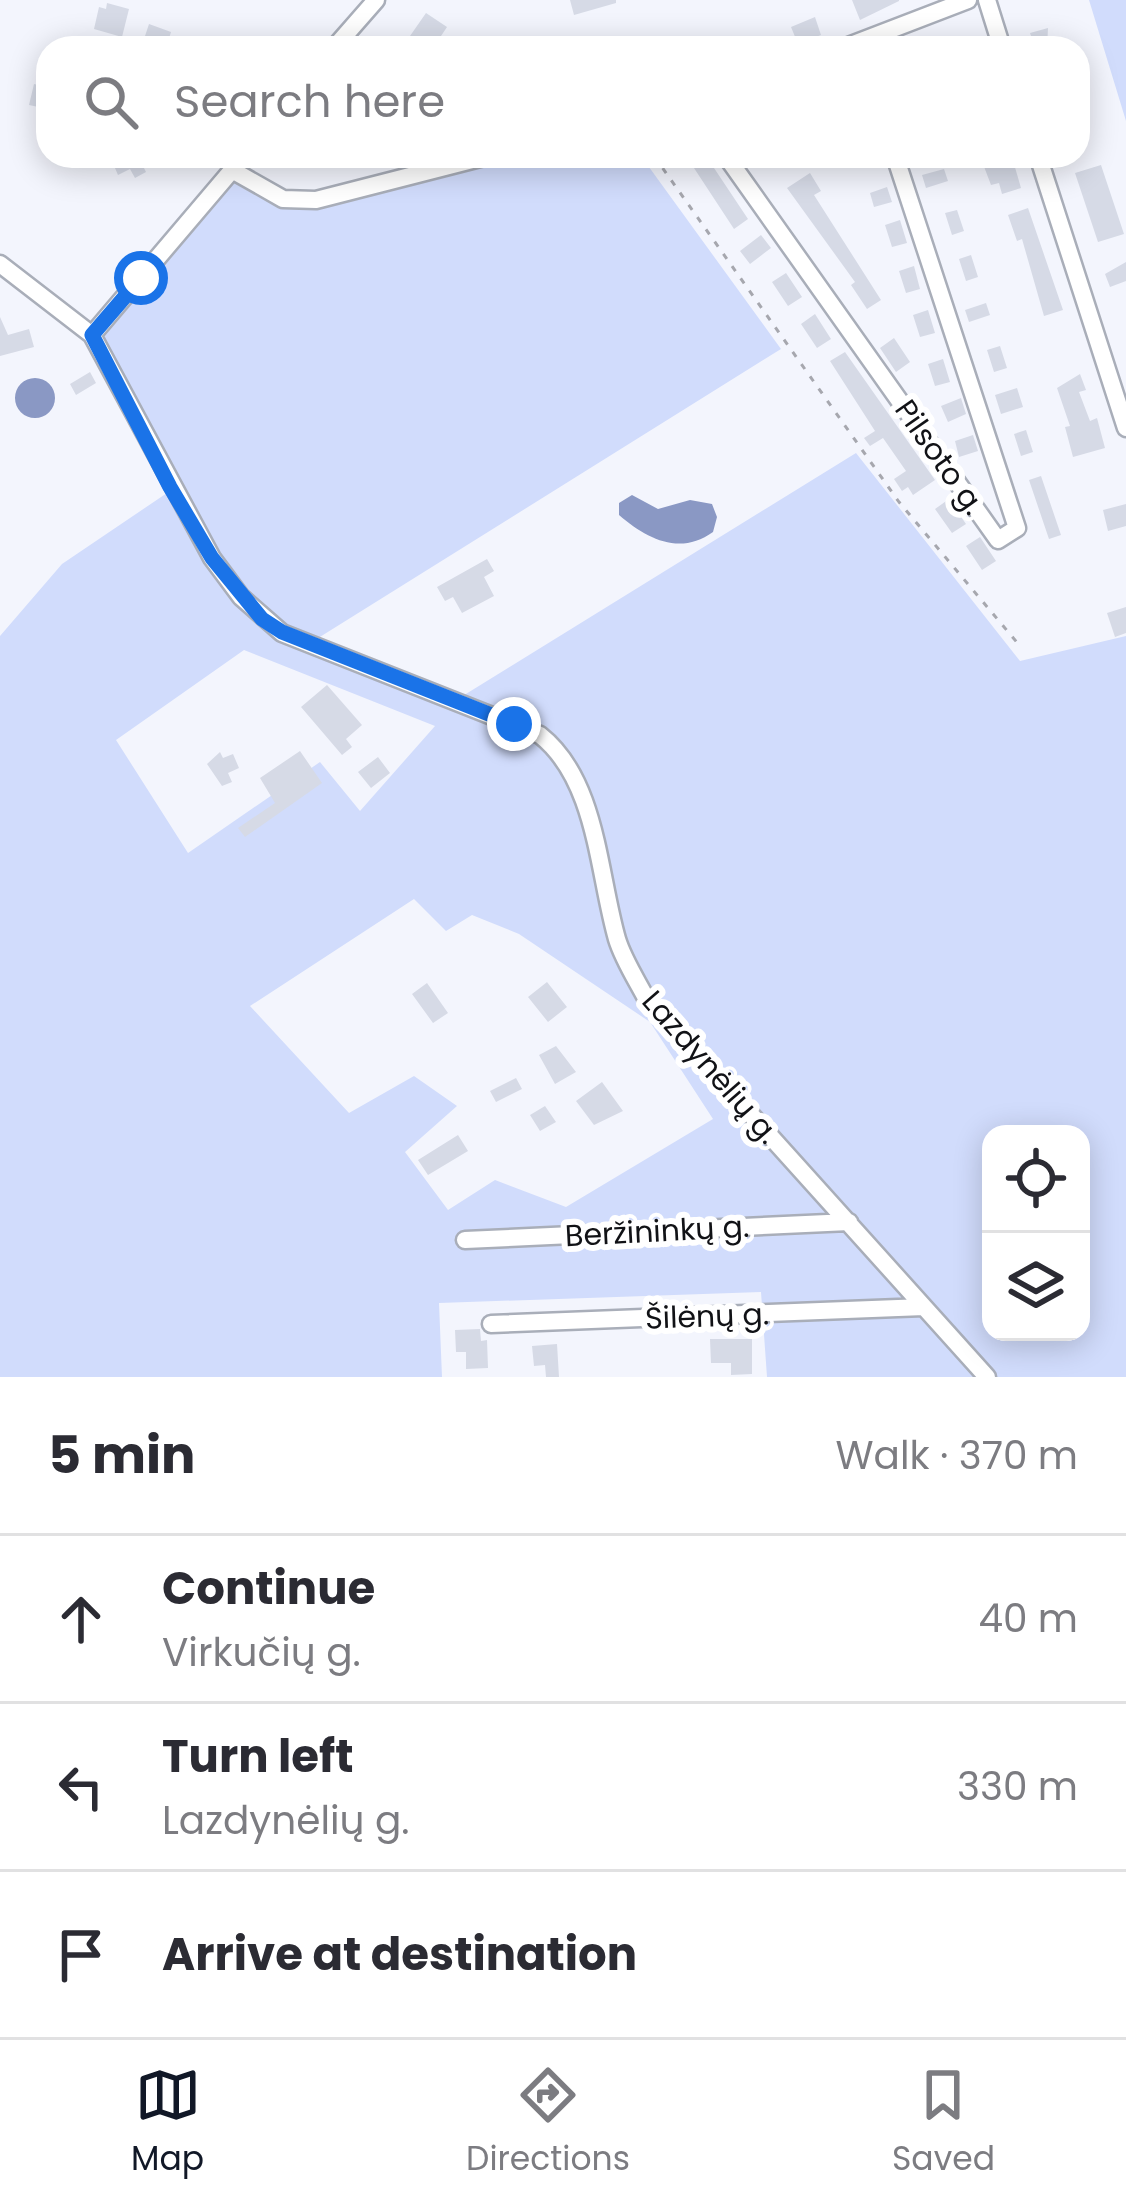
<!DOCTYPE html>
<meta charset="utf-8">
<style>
:root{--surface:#fff;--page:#f2f2f3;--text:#2b2b33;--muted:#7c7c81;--line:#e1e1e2;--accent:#111827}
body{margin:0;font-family:Poppins,sans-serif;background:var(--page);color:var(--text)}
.controls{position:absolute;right:36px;bottom:36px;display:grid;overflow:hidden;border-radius:24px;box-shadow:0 6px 30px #0003}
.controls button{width:108px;height:108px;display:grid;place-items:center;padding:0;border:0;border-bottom:3px solid var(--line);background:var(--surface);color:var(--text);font:60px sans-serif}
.stop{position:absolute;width:36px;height:36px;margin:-27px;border:9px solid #1a73e8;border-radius:50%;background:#fff}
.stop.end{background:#1a73e8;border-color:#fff;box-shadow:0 3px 12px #0008}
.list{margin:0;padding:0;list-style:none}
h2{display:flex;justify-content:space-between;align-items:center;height:156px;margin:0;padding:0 48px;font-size:51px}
h2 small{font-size:39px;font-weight:400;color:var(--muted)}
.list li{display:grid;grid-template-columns:78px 1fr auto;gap:36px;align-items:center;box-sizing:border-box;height:168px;padding:0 48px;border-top:3px solid var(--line)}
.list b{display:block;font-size:45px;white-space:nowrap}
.list p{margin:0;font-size:39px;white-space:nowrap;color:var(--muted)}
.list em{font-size:39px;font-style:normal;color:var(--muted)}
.icon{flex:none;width:66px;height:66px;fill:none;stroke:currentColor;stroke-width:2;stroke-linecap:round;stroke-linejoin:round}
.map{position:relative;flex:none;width:1126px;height:1377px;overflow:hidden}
.search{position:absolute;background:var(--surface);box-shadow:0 6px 30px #0003;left:36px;right:36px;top:36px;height:132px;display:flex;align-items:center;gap:30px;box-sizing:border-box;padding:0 42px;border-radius:36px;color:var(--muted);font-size:45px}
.sheet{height:660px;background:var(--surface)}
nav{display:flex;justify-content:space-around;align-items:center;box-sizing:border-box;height:168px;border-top:3px solid var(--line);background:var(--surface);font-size:33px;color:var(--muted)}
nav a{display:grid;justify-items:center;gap:6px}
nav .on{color:var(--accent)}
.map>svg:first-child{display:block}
</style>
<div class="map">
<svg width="1126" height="1377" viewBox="0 0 1126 1377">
<rect width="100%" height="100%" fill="#f3f5fd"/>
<path fill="#d1dcfc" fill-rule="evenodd" d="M 1089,0 L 1126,0 L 1126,121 Z
M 513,156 L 641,156 L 781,349 L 315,640 C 211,599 152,436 101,342 L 102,334 L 234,178 L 321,206 Z
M 856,453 L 1020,661 L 1126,636 L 1126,1377 L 996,1377 L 644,982 L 626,946 L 574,762 L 562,746 L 461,697 ZM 991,1134 L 1081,1134 L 1081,1332 L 991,1332 Z
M 167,493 L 226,589 L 268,632 L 539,743 L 556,755 L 576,797 L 627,978 L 978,1377 L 767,1377 L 761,1292 L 439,1303 L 442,1377 L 0,1377 L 0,636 L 62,564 ZM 244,650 L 435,726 L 360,811 L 320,762 L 188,853 L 116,740 ZM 414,899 L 446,931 L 472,915 L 519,934 L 650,1022 L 713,1119 L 566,1207 L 495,1180 L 448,1210 L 405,1152 L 457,1106 L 414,1076 L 349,1113 L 250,1006 Z"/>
<path fill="#8a98c4" d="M15 398a20 20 0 1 1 40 0a20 20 0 1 1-40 0Z
M 632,495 L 658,509 L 690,500 L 712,504 L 717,517 L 713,532 C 680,556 647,539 619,515 L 619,503 Z"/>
<path fill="#d6dae6" d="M 570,0 L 616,0 L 616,3 L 574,15 Z
M 852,0 L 899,0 L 899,1 L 860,20 Z
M 107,3 L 129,9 L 122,37 L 94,29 L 99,7 L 106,9 Z
M 426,13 L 447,27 L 433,48 L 410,36 Z
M 815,17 L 821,35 L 798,44 L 791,27 Z
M 149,24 L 171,32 L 166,48 L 143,42 Z
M 1048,28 L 1047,48 L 1035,48 L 1030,33 Z
M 34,84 L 48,87 L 48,109 L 29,105 Z
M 123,156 L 138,156 L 146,172 L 135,178 L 130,169 L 118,175 L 112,161 Z
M 980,156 L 1012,157 L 1021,188 L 1002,194 L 999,183 L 991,185 Z
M 708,159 L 748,219 L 734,229 L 694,168 Z
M 1101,165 L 1124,234 L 1098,242 L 1075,173 Z
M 944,169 L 948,181 L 926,188 L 922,175 Z
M 810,173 L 821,191 L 814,195 L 881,300 L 867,309 L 851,285 L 855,282 L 787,188 Z
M 887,187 L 892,202 L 874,207 L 870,193 Z
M 1028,208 L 1063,310 L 1044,316 L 1022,239 L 1017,241 L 1008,215 Z
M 957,210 L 964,231 L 952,235 L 945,213 Z
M 900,220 L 907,243 L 892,247 L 885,225 Z
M 761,235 L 771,248 L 750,264 L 740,251 Z
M 971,255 L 978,277 L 966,281 L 959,259 Z
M 1126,262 L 1126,281 L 1110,287 L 1105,274 Z
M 914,266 L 920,289 L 906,293 L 899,271 Z
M 786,273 L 802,297 L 788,306 L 772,282 Z
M 986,303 L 990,315 L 969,322 L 965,310 Z
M 928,310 L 935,333 L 920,337 L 913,315 Z
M 815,314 L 831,339 L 817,348 L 801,324 Z
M 0,317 L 8,335 L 29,329 L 34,347 L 0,356 Z
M 894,338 L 910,362 L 896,372 L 880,348 Z
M 1000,346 L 1007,368 L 994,372 L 987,350 Z
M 845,352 L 935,480 L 913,495 L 908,487 L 902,491 L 894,479 L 906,471 L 883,438 L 870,446 L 864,438 L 875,431 L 830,361 Z
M 943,359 L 950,382 L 935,386 L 928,364 Z
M 90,372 L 96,383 L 76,395 L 70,384 Z
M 1080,374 L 1086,390 L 1079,392 L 1090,421 L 1097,418 L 1105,448 L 1073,457 L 1065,427 L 1070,426 L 1057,388 Z
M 1017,388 L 1023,407 L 1001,414 L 995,395 Z
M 961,398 L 966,414 L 948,422 L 941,406 Z
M 1026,430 L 1033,452 L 1021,456 L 1014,434 Z
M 973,435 L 978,451 L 959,457 L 955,441 Z
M 1041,476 L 1061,535 L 1049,539 L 1029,480 Z
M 949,499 L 966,524 L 952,533 L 935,509 Z
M 1126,504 L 1126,526 L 1108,531 L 1103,510 Z
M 980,537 L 996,561 L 982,570 L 966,546 Z
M 487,559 L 494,571 L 484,577 L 494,596 L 462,613 L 453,597 L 445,601 L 437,587 Z
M 1126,607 L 1126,633 L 1115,637 L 1107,613 Z
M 327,685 L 362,725 L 346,739 L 352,747 L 342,755 L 301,707 Z
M 300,751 L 322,783 L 245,837 L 238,828 L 275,803 L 260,778 Z
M 220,752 L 223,758 L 233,754 L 239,768 L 228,773 L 232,782 L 222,786 L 207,764 Z
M 378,757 L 390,773 L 371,788 L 358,772 Z
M 547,982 L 567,1007 L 548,1022 L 528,997 Z
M 427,983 L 448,1013 L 433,1023 L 412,994 Z
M 556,1046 L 576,1072 L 555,1084 L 539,1055 Z
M 516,1078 L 522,1089 L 496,1102 L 490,1091 Z
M 602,1082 L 623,1111 L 594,1125 L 576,1101 Z
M 545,1106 L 556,1122 L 540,1131 L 530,1115 Z
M 458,1135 L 468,1151 L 428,1175 L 418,1160 Z
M 480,1329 L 481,1341 L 487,1340 L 488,1368 L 466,1369 L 466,1352 L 456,1352 L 455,1330 Z
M 710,1339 L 752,1339 L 752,1374 L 731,1375 L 731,1363 L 711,1363 Z
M 557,1344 L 559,1377 L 546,1377 L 545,1365 L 534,1366 L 532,1346 Z"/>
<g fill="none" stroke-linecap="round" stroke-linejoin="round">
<g stroke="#a9aeb9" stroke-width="21">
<path id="minor" d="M 987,0 L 1002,48
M 334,48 L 376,0
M 843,48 L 968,0
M 726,156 L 998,540 L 1017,528 L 895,156
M 1038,156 L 1126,428
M 232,170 L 283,199 L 316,200 L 488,156
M 0,264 L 92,335 L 212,558 L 241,597 L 282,633 L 540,735 C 597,780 598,873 617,939 C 623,959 636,979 646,998 L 987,1377
M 92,335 L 244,156
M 465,1240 L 849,1222
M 491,1324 L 924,1307"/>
</g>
<path stroke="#a6a7ae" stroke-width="3" stroke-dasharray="6 9" stroke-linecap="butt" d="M 654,156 L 899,502 L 1020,646"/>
<use href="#minor" stroke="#fff" stroke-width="16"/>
</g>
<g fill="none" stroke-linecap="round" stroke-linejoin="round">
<path stroke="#1a73e8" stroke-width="15" d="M 141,278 L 92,335 L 170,487 L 212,558 L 262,619 L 282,632 L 514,724"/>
</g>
<g text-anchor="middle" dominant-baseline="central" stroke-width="12" stroke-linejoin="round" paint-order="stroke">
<g font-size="30" fill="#111216" stroke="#fff">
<text transform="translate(940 457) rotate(55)">Pilsoto g.</text>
<text transform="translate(711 1067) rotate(49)">Lazdynėlių g.</text>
<text transform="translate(657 1231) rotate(-3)">Beržininkų g.</text>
<text transform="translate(707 1316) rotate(-2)">Šilėnų g.</text>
</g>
</g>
</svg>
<div class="controls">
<button><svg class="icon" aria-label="locate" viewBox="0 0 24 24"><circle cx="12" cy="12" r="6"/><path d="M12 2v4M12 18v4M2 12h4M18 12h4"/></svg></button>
<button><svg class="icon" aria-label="layers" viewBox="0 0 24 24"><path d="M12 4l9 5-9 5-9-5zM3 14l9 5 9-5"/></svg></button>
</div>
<div class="stop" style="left:141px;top:278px"></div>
<div class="stop end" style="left:514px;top:724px"></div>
<div class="search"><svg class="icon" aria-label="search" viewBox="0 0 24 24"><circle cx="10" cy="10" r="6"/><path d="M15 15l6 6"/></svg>Search here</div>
</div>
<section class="sheet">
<h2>5 min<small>Walk · 370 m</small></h2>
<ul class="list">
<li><svg class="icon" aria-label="ahead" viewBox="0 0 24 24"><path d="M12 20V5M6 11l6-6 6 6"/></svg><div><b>Continue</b><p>Virkučių g.</p></div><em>40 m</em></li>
<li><svg class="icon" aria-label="left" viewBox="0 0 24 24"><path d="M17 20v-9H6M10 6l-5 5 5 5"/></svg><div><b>Turn left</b><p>Lazdynėlių g.</p></div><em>330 m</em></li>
<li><svg class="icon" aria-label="arrive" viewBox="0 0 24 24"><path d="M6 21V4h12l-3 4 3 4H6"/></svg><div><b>Arrive at destination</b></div></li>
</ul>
</section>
<nav>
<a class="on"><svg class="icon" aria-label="map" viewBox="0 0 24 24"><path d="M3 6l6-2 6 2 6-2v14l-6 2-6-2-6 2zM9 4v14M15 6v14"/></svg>Map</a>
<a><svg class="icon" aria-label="directions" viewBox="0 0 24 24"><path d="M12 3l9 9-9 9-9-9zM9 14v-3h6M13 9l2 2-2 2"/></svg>Directions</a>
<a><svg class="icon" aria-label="saved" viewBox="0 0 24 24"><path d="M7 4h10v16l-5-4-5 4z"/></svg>Saved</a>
</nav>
